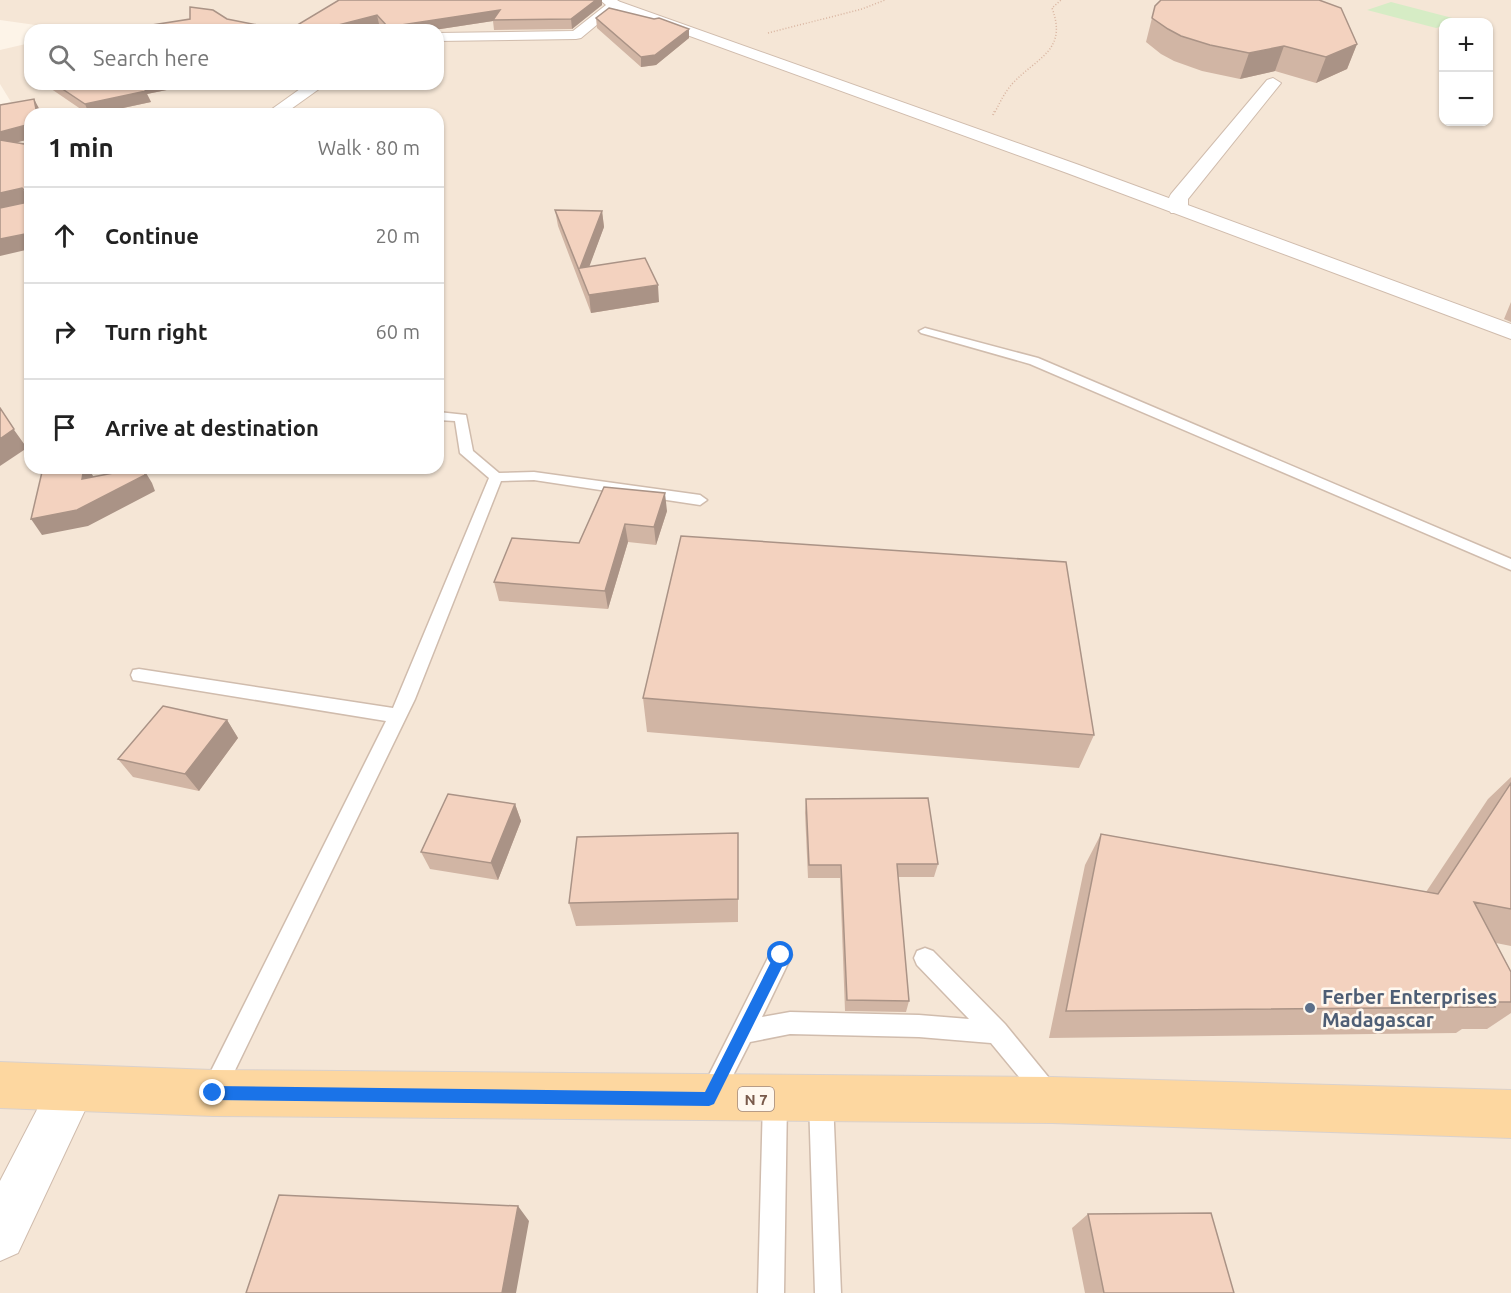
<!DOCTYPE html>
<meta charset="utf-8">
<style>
:root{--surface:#fff;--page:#f6f6f6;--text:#222;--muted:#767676;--line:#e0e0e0}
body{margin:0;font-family:Ubuntu,sans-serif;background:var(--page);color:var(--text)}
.controls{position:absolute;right:18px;top:18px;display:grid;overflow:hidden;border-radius:12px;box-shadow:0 2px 4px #0004}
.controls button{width:54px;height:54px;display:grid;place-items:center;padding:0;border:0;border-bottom:2px solid var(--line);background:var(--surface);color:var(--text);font:30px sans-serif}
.stop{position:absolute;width:18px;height:18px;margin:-14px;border:4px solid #1a73e8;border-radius:50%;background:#fff}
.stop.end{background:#1a73e8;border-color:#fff;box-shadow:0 2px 6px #0008}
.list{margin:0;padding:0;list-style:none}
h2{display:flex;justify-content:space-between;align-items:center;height:78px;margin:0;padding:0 24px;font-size:26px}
h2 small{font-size:20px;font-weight:400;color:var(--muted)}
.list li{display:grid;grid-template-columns:39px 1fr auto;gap:18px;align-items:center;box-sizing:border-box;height:96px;padding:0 24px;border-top:2px solid var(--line)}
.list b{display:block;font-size:22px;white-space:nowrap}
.list em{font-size:20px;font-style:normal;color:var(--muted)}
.icon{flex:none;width:33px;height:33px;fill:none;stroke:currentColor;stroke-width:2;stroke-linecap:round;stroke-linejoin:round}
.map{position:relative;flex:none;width:1511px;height:1293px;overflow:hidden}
.search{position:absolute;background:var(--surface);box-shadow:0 2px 4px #0004;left:24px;top:24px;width:420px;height:66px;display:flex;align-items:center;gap:15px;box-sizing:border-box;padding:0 21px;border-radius:18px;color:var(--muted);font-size:22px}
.panel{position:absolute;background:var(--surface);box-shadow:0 2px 4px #0004;left:24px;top:108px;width:420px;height:366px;border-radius:18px}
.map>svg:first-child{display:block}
</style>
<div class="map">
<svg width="1511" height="1293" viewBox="0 0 1511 1293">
<rect width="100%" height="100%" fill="#fdf4e8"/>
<path fill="#f5e6d6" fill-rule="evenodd" d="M 0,0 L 1511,0 L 1511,1293 L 0,1293 L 0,104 L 11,102 L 0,84 L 0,50 L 30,43 L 30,84 L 438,84 L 438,30 L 71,30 L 0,20 ZM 1444,22 L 1488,22 L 1488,122 L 1444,122 ZM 30,114 L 438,114 L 438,468 L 30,468 Z"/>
<path fill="#d6ecc5" d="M 1391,2 L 1460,20 L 1444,22 L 1443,26 L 1436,28 L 1367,10 Z"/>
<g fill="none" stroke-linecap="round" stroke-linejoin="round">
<g stroke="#d0bcad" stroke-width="3">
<path id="service" d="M 925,328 L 1038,358 L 1511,559 L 1511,570 L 1030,364 L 921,333 L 919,331 Z
M 438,412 L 466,415 L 473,451 L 499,473 L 534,472 L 700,495 L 707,500 L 700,505 L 534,480 L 501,481 L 415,699 L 222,1097 L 214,1101 L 206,1097 L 202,1089 L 386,721 L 139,681 L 133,680 L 131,675 L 133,670 L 139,669 L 393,708 L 489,478 L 460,453 L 455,421 L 438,420 Z
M 781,945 L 789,948 L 792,955 L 762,1017 L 790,1012 L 919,1015 L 969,1019 L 917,965 L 914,958 L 917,951 L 925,948 L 933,951 L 1005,1024 L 1054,1084 L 1058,1092 L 1054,1100 L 1046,1104 L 1038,1100 L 991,1043 L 919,1037 L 790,1034 L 750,1042 L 720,1101 L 712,1105 L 704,1101 L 700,1093 L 704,1085 L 773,948 Z
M 775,1088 L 783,1092 L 787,1100 L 784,1293 L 758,1293 L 763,1100 L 767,1092 Z
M 821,1088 L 829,1092 L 833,1100 L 841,1293 L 815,1293 L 809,1100 L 813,1092 Z"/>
</g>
<g stroke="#d0bcad" stroke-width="2">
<path id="minor" d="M 600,0 L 617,0 L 622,4 L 581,38 L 576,39 L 438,41 L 438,33 L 573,31 L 606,5 Z
M 1273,78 L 1281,83 L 1188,199 L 1188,209 L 1185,213 L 1171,213 C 1167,207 1167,200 1171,194 L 1267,80 Z
M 307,84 L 326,84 L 284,114 L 265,114 Z
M 72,1066 L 88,1073 L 95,1089 L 18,1253 L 0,1261 L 0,1181 L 56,1073 Z"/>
</g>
<g stroke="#d0bcad" stroke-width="2">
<path id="tertiary" d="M 615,0 L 1079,165 L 1511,324 L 1511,339 L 1067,173 L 610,7 L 608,4 L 610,1 Z"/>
</g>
<g stroke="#d9d1cd" stroke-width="2">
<path id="primary" d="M 0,1062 L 213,1070 L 1052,1077 L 1511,1090 L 1511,1138 L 1052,1123 L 213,1116 L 0,1108 Z"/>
</g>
<path stroke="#d9b5a1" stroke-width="1.5" stroke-dasharray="1 2" stroke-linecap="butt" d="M 768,33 L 862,9 L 885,0
M 995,112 C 1000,102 1005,92 1012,84 C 1037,57 1068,51 1052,8 L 1061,0"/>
<path stroke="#d9b5a1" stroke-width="2" stroke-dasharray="1 2" stroke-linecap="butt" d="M 993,115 L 995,110"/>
<use href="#service" fill="#fff" fill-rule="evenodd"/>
<use href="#minor" fill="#fff" fill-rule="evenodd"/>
<use href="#tertiary" fill="#fff" fill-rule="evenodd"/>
<use href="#primary" fill="#fdd7a0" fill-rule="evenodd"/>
</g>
<path fill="#d1b5a4" d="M 339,0 L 602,5 L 572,29 L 494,30 L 493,21 L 434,30 L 384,30 L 379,24 L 359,30 L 289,30 Z
M 1155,6 L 1357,44 L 1347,69 L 1316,83 L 1275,71 L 1240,79 L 1202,71 L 1174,61 L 1161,54 L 1146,42 Z
M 596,18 L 689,38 L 656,65 L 641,67 L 597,28 Z
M 44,84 L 196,84 L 147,94 L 151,102 L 95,114 L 88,114 Z
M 555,210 L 602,211 L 604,227 L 589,266 L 659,302 L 591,313 L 558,226 Z
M 1511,302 L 1511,322 L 1504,319 Z
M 604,487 L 667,511 L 656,545 L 628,542 L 608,609 L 499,601 L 494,582 L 579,543 Z
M 643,698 L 1094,735 L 1079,768 L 647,732 Z
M 227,720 L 238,738 L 199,791 L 133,777 L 118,759 Z
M 1511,777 L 1511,946 L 1496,943 L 1511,972 L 1511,1013 L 1487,1029 L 1462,1029 L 1456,1033 L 1049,1038 L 1085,865 L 1101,834 L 1426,892 L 1488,799 Z
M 806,799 L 938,864 L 934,877 L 898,877 L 909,1001 L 906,1012 L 845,1011 L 840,878 L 808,878 L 805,813 Z
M 515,804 L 521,821 L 498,880 L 430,869 L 421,852 Z
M 738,833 L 738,922 L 576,926 L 569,903 Z
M 1088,1214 L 1234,1293 L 1085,1293 L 1072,1228 Z"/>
<path fill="#aa9386" d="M 596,0 L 602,0 L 602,5 L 572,29 L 571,19 Z
M 500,10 L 493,21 L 434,30 L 389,30 L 388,27 Z
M 377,15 L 379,24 L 359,30 L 319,30 Z
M 689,29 L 689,38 L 656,65 L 641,67 L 641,57 Z
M 1357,44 L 1347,69 L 1316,83 L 1326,57 Z
M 1284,46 L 1275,71 L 1240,79 L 1249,53 Z
M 140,84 L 196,84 L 147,94 L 151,102 L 95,114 L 89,114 L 85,104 Z
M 34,99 L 41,112 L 41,114 L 37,114 Z
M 30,124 L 30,139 L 0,147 L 0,132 Z
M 22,188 L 30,202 L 0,209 L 0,193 Z
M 602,211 L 604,227 L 584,281 L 580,268 Z
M 30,233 L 30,249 L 0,256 L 0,239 Z
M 658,285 L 659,302 L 591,313 L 589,295 Z
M 12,427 L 27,448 L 0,466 L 0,439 Z
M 84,468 L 88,468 L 95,479 L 82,479 Z
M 143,468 L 152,483 L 155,491 L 88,526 L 42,535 L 31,519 Z
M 665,493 L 667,511 L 656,545 L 654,527 Z
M 625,524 L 628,542 L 608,609 L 605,591 Z
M 227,720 L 238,738 L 199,791 L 185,774 Z
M 515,804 L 521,821 L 498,880 L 491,863 Z
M 518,1206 L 529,1221 L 516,1293 L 502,1293 Z"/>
<path fill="#f3d2bf" stroke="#aa9386" stroke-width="1.5" d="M 339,0 L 596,0 L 571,19 L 493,20 L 500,10 L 388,27 L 377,15 L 319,30 L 289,30 Z
M 1161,0 L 1319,0 L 1341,8 L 1357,44 L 1326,57 L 1284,46 L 1249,53 L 1210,45 L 1181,36 L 1168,29 L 1152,18 L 1155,6 Z
M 190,7 L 213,10 L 227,19 L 283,30 L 120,30 L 190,19 Z
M 609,8 L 654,19 L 659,18 L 689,29 L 655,55 L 641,57 L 596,18 Z
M 30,43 L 30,53 L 27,44 Z
M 55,84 L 140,84 L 139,84 L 146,91 L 85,104 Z
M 34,99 L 37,114 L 30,114 L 30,124 L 0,132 L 0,105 Z
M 0,140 L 30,145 L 30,233 L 0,239 L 0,208 L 24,203 L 24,190 L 22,188 L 0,193 Z
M 555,210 L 602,211 L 580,268 L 645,258 L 658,285 L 589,295 Z
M 0,408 L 14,429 L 0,439 Z
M 61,468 L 84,468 L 82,479 L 139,468 L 143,468 L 145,475 L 77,510 L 31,519 L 42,472 Z
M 604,487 L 665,493 L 654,527 L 625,524 L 605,591 L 494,582 L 512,538 L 579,543 Z
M 681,536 L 1066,562 L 1094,735 L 643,698 Z
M 163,706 L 227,720 L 185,774 L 118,759 Z
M 1511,783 L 1511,909 L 1474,902 L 1511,972 L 1511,1002 L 1492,1002 L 1495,1007 L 1066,1011 L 1101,834 L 1438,894 Z
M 448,794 L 515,804 L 491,863 L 421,852 Z
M 928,798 L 938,864 L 897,864 L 909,1001 L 847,1000 L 841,865 L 809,865 L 806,799 Z
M 738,833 L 738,899 L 569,903 L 577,837 Z
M 279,1195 L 518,1206 L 502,1293 L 246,1293 Z
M 1211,1213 L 1234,1293 L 1104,1293 L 1088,1214 Z"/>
<path fill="#1a73e8" d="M 781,949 L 786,950 L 788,955 L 786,959 L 714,1104 L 709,1106 L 213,1100 L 208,1097 L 206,1093 L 208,1088 L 213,1086 L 705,1092 L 777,950 Z"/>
<circle fill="#5c6f8a" stroke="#fff8ef" stroke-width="2" cx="1310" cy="1008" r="6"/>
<g text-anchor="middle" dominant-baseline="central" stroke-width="5" stroke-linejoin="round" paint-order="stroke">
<rect fill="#fff8ef" stroke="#a1897c" stroke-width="1.5" x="738" y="1087" width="36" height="24" rx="4.5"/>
<g font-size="15" font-weight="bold" fill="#795a4b">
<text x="756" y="1099">N 7</text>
</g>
<g font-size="20" font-weight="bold" fill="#4e5e75" stroke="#fff8ef" text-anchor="start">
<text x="1322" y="996">Ferber Enterprises<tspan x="1322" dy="23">Madagascar</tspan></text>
</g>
</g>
</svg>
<div class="controls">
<button>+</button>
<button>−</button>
</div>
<div class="stop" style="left:781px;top:955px"></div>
<div class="stop end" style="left:213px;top:1093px"></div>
<div class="search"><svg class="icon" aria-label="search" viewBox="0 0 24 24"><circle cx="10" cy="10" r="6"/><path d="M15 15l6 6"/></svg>Search here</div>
<section class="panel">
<h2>1 min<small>Walk · 80 m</small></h2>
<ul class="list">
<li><svg class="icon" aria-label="ahead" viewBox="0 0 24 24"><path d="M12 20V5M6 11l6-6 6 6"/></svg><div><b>Continue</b></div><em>20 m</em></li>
<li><svg class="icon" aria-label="right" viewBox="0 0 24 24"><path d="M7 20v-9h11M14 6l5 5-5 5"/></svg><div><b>Turn right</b></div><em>60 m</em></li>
<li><svg class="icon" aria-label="arrive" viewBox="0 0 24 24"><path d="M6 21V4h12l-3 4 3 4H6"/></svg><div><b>Arrive at destination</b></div></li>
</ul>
</section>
</div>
